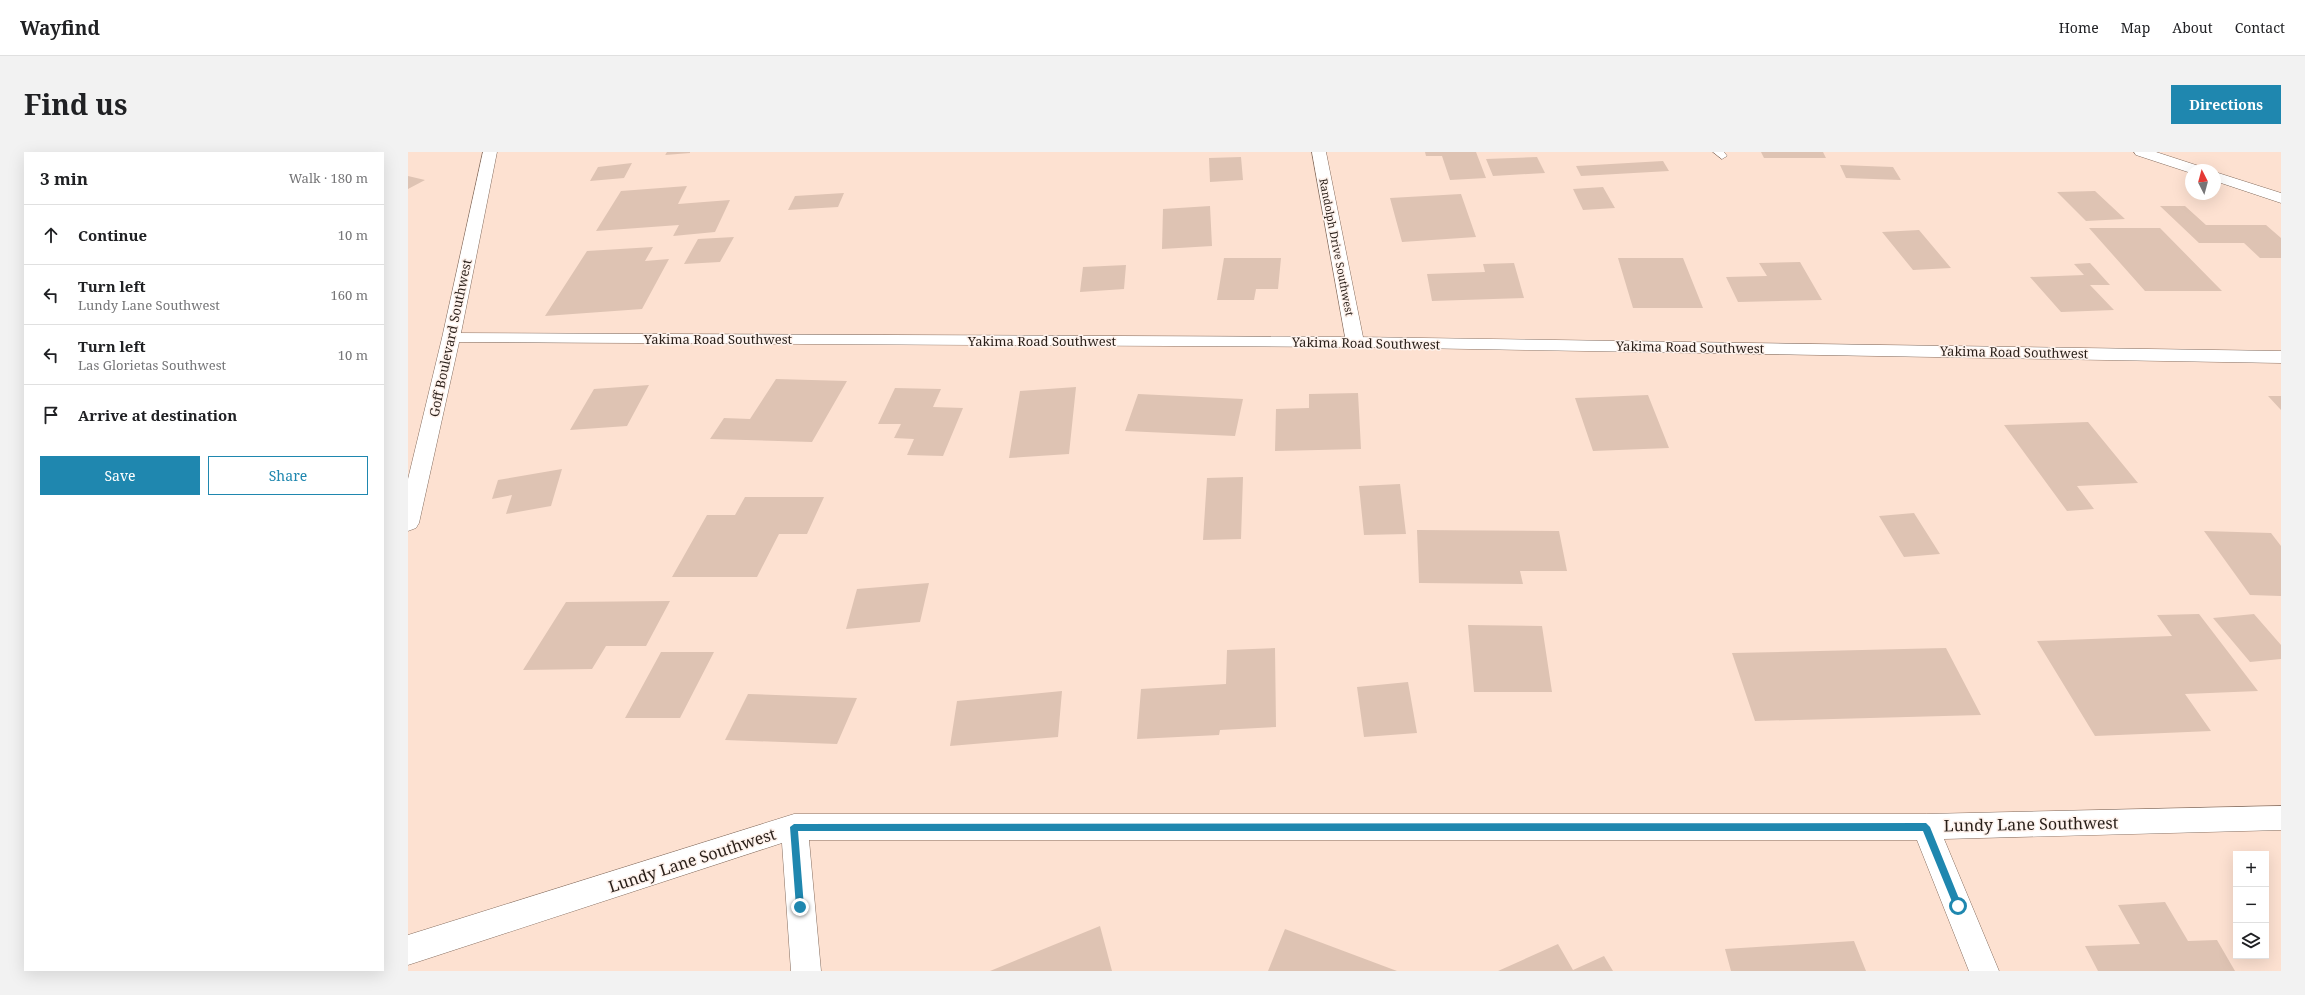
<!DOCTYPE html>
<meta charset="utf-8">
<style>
:root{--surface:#fff;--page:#f2f2f2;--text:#202124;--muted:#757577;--line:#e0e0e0;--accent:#1f87af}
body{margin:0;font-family:"Noto Serif",serif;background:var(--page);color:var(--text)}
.controls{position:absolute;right:12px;bottom:12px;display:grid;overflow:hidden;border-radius:0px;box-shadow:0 4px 16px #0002}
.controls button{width:36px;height:36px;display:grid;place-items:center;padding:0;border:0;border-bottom:1px solid var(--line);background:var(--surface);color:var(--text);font:20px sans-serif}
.compass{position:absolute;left:1777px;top:12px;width:36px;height:36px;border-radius:50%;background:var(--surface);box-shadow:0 4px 16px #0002;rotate:354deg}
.stop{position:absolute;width:12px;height:12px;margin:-9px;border:3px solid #1f87af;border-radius:50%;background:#fff}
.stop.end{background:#1f87af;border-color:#fff;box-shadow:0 1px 4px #0008}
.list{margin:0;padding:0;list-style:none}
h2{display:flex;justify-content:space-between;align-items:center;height:52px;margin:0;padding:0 16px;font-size:17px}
h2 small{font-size:13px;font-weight:400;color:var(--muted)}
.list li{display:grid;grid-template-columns:26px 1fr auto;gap:12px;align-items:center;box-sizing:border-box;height:60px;padding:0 16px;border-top:1px solid var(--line)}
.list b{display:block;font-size:15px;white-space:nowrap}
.list p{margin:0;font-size:13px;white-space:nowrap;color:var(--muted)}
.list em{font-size:13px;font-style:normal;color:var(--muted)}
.actions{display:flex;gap:8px;padding:12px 16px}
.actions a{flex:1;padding:9px 0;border:1px solid var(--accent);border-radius:0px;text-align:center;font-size:14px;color:var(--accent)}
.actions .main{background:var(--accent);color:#fff}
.icon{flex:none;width:22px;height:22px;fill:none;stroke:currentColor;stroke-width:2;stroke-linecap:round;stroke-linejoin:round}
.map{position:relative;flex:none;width:1873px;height:819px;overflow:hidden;border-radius:0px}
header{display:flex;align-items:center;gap:24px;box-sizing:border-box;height:56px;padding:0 20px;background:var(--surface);border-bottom:1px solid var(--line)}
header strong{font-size:19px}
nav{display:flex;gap:22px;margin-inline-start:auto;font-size:14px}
.intro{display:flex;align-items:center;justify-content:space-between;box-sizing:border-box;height:96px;padding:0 24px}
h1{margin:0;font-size:28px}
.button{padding:10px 18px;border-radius:0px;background:var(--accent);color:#fff;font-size:14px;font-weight:700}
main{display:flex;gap:24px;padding:0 24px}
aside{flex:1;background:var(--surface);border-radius:0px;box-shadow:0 4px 16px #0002}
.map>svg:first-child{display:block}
</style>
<header>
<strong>Wayfind</strong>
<nav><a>Home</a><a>Map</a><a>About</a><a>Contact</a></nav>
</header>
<div class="intro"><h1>Find us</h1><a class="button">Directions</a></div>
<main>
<aside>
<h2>3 min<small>Walk · 180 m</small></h2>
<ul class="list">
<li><svg class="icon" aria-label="ahead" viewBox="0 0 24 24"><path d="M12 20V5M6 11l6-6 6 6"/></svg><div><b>Continue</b></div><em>10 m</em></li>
<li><svg class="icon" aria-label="left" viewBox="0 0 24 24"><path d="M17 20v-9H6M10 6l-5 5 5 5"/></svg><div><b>Turn left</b><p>Lundy Lane Southwest</p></div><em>160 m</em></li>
<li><svg class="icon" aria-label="left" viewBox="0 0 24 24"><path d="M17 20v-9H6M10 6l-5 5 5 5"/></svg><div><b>Turn left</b><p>Las Glorietas Southwest</p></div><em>10 m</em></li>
<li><svg class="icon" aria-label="arrive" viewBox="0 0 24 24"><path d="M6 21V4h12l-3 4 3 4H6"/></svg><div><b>Arrive at destination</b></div></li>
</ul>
<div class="actions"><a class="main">Save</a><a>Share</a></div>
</aside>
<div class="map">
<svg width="1873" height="819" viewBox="0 0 1873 819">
<rect width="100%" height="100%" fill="#fde1d1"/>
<path fill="#dec3b3" d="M 259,0 L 282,0 L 282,1 L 257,3 Z
M 1017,0 L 1068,0 L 1078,26 L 1042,28 L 1034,4 L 1018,4 Z
M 1353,0 L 1415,0 L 1418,6 L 1356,6 Z
M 833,5 L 835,28 L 802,30 L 801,6 Z
M 1129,5 L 1137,21 L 1085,24 L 1078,7 Z
M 1255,9 L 1261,19 L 1173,24 L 1168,14 Z
M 224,11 L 216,26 L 182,29 L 190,15 Z
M 1432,13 L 1485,15 L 1493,28 L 1438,26 Z
M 0,24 L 17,28 L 0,37 Z
M 279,34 L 270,52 L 322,48 L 307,80 L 265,84 L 271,73 L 188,79 L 213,39 Z
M 1195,35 L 1207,56 L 1175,58 L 1165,37 Z
M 1687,39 L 1717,67 L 1678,69 L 1649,40 Z
M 436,41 L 430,55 L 380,58 L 387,44 Z
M 1053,42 L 1068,85 L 994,90 L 982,46 Z
M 802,54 L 804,94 L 754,97 L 755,57 Z
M 1752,54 L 1777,54 L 1798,73 L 1858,73 L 1873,86 L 1873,106 L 1852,106 L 1836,91 L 1791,91 Z
M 1681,76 L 1752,76 L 1814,139 L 1737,139 Z
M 1511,78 L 1543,116 L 1505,118 L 1474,80 Z
M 326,85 L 312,110 L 276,112 L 290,87 Z
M 245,95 L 237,109 L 261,107 L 234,157 L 137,164 L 179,99 Z
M 816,106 L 873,106 L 870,137 L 848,137 L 846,148 L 809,148 Z
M 1210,106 L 1275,106 L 1295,156 L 1225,156 Z
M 1392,110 L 1414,148 L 1330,150 L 1318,125 L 1359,124 L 1351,111 Z
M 1106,111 L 1116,146 L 1024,149 L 1019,122 L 1077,120 L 1075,112 Z
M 1682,111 L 1702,133 L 1682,133 L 1706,158 L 1653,160 L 1622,125 L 1676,123 L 1666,112 Z
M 718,113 L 716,137 L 672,140 L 675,115 Z
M 368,227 L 439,229 L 404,290 L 302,287 L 316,266 L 342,267 Z
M 241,233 L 219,274 L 162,278 L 186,237 Z
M 668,235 L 661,302 L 601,306 L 612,239 Z
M 487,236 L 533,237 L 525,255 L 555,256 L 535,304 L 499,303 L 506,287 L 486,286 L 493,272 L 470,272 Z
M 950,241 L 953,297 L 867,299 L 868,257 L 901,256 L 901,242 Z
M 730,242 L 835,247 L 827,284 L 717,279 Z
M 1240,243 L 1261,296 L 1185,299 L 1167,246 Z
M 1860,244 L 1873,244 L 1873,258 Z
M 1680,270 L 1730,331 L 1669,334 L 1686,357 L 1659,359 L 1596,273 Z
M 154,317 L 143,354 L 98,362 L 104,343 L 84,347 L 90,328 Z
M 835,325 L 833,387 L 795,388 L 799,326 Z
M 992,332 L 998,382 L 956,383 L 951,334 Z
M 337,345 L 416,345 L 399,382 L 371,382 L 349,425 L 264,425 L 299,363 L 327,363 Z
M 1506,361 L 1532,402 L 1496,405 L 1471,364 Z
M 1009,378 L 1151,379 L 1159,419 L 1112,419 L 1115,432 L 1011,431 Z
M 1796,379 L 1863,381 L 1873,394 L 1873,444 L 1842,443 Z
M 521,431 L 512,470 L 438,477 L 449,437 Z
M 262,449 L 238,494 L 198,494 L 184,517 L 115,518 L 158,450 Z
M 1791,462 L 1850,539 L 1777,542 L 1803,579 L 1687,584 L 1629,489 L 1764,484 L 1749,463 Z
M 1846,462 L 1873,493 L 1873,507 L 1842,510 L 1805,466 Z
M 1060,473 L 1134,474 L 1144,540 L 1066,540 Z
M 867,496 L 868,575 L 812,578 L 811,583 L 729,587 L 733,537 L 818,532 L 819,498 Z
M 1538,496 L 1573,563 L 1347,569 L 1324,501 Z
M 253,500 L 306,500 L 272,566 L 217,566 Z
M 1000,530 L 1009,581 L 956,585 L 949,535 Z
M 654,539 L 650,585 L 542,594 L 549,549 Z
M 340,542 L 449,546 L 429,592 L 317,588 Z
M 1757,750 L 1780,789 L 1809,788 L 1827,819 L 1690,819 L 1677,794 L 1732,792 L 1710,753 Z
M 692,774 L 704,819 L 582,819 Z
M 877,777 L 989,819 L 860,819 Z
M 1446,789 L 1458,819 L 1323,819 L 1317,797 Z
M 1150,792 L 1165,818 L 1196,804 L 1205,819 L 1090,819 Z"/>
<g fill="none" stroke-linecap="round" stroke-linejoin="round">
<g stroke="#856d5f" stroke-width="1">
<path id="service" d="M 1305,0 L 1316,0 L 1319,4 L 1314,7 Z"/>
</g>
<g stroke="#856d5f" stroke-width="1">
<path id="minor" d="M 904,0 L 918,0 L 956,190 L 953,194 L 941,194 L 938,190 Z
M 1873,654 L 1873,678 L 1536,687 L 1591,819 L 1561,819 L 1509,688 L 401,688 L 413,819 L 383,819 L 374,691 L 0,813 L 0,783 L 386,662 L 1518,662 Z"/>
</g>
<g stroke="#856d5f" stroke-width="1">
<path id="tertiary" d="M 1726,0 L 1748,0 L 1794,15 L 1796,18 L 1783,18 L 1783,21 L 1728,3 Z
M 1807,20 L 1873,41 L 1873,51 L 1807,29 Z
M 43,181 L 947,185 L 1873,199 L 1873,211 L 947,195 L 37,190 L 34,186 L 37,182 Z"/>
</g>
<g stroke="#856d5f" stroke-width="1">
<path id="secondary" d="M 75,0 L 89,0 L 52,186 L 11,371 L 8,376 L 0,379 L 0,327 L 34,186 Z"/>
</g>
<use href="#service" fill="#fff" fill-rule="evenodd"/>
<use href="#minor" fill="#fff" fill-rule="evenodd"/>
<use href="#tertiary" fill="#fff" fill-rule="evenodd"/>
<use href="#secondary" fill="#fff" fill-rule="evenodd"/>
</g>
<path fill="#1f87af" d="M 1518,671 L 1522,675 L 1554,754 L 1550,759 L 1547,757 L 1515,679 L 390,679 L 396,755 L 392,759 L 388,755 L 382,675 L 386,672 Z"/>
<g text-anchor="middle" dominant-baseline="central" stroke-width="3" stroke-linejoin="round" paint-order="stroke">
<g font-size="11" fill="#281e18" stroke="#fef2ec">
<text transform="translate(929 95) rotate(79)">Randolph Drive Southwest</text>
</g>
<g font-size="13" fill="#281e18" stroke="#fef2ec">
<text transform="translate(42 186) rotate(-78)">Goff Boulevard Southwest</text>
<text x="310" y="187">Yakima Road Southwest</text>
<text x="634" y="189">Yakima Road Southwest</text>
<text transform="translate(958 191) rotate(1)">Yakima Road Southwest</text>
<text transform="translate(1282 195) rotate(1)">Yakima Road Southwest</text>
<text transform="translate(1606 200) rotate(1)">Yakima Road Southwest</text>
</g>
<g font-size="16" fill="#281e18" stroke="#fef2ec">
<text transform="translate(1623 672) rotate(-1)">Lundy Lane Southwest</text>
<text transform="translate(284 708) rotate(-18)">Lundy Lane Southwest</text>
</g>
</g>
</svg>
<div class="controls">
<button>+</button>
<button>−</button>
<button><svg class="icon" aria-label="layers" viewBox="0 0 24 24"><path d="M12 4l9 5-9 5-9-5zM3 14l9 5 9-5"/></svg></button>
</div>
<svg class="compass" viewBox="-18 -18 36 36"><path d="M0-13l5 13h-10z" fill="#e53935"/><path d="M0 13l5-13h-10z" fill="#757577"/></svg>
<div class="stop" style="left:1550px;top:754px"></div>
<div class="stop end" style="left:392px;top:755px"></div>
</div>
</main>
